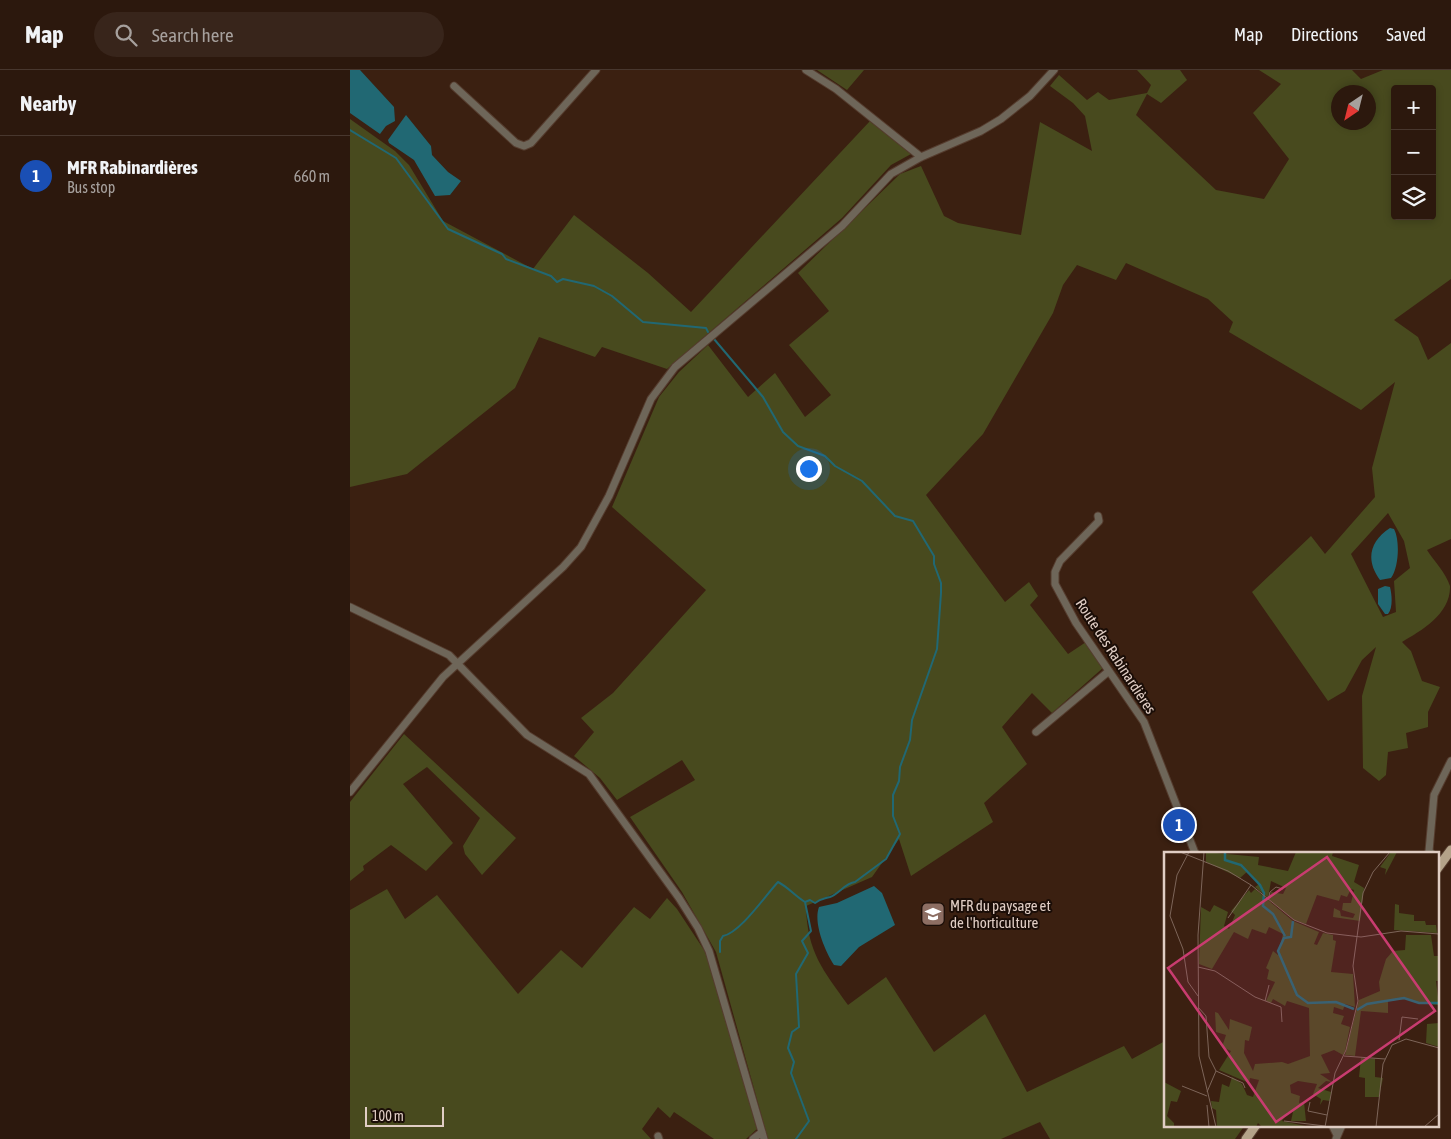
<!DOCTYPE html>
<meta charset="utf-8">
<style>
:root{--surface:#2c180d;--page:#38251b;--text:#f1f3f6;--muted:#a6a09d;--line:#48372e;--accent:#5eceb7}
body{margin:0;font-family:"Asap Condensed",sans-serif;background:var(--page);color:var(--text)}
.controls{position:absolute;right:15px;top:15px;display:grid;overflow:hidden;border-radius:5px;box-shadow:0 2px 8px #0003}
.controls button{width:45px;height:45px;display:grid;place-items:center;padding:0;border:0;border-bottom:1px solid var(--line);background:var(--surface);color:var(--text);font:25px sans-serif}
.compass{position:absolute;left:981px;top:15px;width:45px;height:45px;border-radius:50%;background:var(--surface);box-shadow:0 2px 8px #0003;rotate:215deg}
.scale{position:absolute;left:15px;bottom:12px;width:79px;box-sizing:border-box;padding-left:5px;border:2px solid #e0cdc4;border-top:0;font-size:14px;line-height:18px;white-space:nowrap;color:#e0cdc4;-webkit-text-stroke:4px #1a0d07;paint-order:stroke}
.you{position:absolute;left:458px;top:398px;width:18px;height:18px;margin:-12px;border:4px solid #fff;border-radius:50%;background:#1a73e8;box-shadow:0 0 0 8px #1a73e833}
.badge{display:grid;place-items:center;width:32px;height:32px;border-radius:50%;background:var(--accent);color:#fff;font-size:16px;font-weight:700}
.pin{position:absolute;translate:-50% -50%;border:2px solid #fff;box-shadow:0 1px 5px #0006}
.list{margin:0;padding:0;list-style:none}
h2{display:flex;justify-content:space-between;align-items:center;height:65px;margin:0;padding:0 20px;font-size:21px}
h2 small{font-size:16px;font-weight:400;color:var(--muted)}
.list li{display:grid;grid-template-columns:32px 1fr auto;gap:15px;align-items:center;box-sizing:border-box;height:80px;padding:0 20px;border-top:1px solid var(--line)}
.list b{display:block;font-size:19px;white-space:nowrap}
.list p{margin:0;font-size:16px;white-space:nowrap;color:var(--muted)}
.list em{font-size:16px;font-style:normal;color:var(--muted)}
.icon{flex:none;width:28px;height:28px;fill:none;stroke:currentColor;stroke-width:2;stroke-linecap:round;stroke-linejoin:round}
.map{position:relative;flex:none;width:1101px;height:1069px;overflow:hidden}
header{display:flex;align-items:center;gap:30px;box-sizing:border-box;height:70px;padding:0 25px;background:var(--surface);border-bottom:1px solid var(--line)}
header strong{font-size:24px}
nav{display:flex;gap:28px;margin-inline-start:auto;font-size:18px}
.search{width:350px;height:45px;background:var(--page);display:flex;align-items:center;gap:12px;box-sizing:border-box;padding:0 18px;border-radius:28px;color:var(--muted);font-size:19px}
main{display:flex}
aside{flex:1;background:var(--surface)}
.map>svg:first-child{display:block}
</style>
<header>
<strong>Map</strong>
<div class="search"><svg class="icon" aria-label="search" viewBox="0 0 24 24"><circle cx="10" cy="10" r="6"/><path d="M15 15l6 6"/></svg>Search here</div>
<nav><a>Map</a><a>Directions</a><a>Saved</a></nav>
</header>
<main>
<aside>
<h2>Nearby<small></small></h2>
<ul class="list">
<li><span class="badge" style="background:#1a4fb4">1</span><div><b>MFR Rabinardières</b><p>Bus stop</p></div><em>660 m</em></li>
</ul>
</aside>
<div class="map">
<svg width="1101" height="1069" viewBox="0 0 1101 1069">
<rect width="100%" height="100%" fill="#3b2011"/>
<path fill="#484a1e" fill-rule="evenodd" d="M 467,0 L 514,0 L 497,20 Z
M 787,0 L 830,0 L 837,10 L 811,33 L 797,24 L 786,45 L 866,120 L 914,129 L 939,89 L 903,43 L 931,14 L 909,0 L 1002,0 L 1011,9 L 1033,0 L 1101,0 L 1101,209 L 1044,250 L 1068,267 L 1078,290 L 1101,273 L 1101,469 L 1077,480 C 1084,491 1096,503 1100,516 C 1101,544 1071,561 1052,572 L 1061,581 L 1072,611 L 1090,617 L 1078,642 L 1078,657 L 1056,663 L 1058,678 L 1038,682 L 1036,705 L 1029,711 L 1013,698 L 1012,626 L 1026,577 L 1012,590 L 995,621 L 978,631 L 902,522 L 961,466 L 975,484 L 1025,427 L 1022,398 L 1045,312 L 1011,340 L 879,262 L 883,252 L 858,229 L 776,193 L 766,210 L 727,195 L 713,215 L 703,243 L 633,364 L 576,425 L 655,532 L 679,512 L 688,526 L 680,535 L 718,584 L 736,572 L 754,597 L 702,643 L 682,623 L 652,657 L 677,694 L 634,733 L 643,752 L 561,806 L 549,769 L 522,807 L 456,836 C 457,882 473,900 498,935 L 536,907 L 584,982 L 635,944 L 677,1022 L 774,976 L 782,989 L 815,971 L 815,1055 L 895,1055 L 885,1069 L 700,1069 L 690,1052 L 651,1069 L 418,1069 L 366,882 L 332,822 L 280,747 L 345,710 L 332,690 L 267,730 L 250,708 L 224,686 L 244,662 L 231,648 L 263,623 L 356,520 L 262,437 L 309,327 L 329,302 L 358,275 L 398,327 L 425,303 L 455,347 L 481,325 L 439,275 L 479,241 L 448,203 L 550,104 L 571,96 L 594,146 L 608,153 L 671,165 L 690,52 L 742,81 L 735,46 L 723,33 L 700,16 L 709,5 L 737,30 L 748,22 L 759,30 L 797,23 L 801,15 ZM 1045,19 L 1082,19 L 1082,146 L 1045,146 ZM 988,22 L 1018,22 L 1018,52 L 988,52 ZM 1038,443 L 1054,471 L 1060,498 L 1044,511 L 1046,542 L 1033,547 L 1001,484 Z
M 0,49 L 45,81 L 59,95 L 93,151 L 183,199 L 224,145 L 298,203 L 341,242 L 520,51 L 561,84 L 541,95 L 492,148 L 317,299 L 252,277 L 245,287 L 189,267 L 165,318 L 57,404 L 0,417 Z
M 54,664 L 166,768 L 132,805 L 115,784 L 113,776 L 130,748 L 77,697 L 53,714 L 103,773 L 76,801 L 41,775 L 13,796 L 14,800 L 0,811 L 0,732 Z
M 37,819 L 55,849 L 87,825 L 168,924 L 211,880 L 232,898 L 284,837 L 300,849 L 317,828 L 327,839 L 356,883 L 407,1059 L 396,1069 L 364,1069 L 324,1042 L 320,1048 L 308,1037 L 292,1059 L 301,1069 L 0,1069 L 0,840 Z"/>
<path fill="#216873" d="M 0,0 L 10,0 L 44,37 L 45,51 L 36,56 L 30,64 L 0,43 Z
M 56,45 L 81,76 L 82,85 L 98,102 L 111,111 L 100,125 L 85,126 L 64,90 L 39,73 L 38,70 Z
M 1040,458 L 1044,459 C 1050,470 1049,497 1041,508 L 1030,510 C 1015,490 1020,471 1040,458 Z
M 1035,516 L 1040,517 C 1042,525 1043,538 1038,544 L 1035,544 L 1028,534 L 1028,519 Z
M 524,816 L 532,823 L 545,855 L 509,877 L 491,896 L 484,895 C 475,881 463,853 469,837 L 487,833 Z"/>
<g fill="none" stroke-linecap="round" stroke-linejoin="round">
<path stroke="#216873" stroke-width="2" d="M 0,60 L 46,88 L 98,159 L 152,184 L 156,189 L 201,206 L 207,212 L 213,209 L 244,216 L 262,226 L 293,252 L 356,258 L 358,262
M 364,269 L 413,327 L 433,362 L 448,376 L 475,386 L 485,396 L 512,411 L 545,446 L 563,451 L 584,486 L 584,494 L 591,513 L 591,523 L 587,579 L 562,650 L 560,670 L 550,697 L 549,711 L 543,725 L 543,746 L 550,764 L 536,789 L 505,812 C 495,813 489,824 480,827 C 473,829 471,828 465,833 L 460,830 L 455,832 C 445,826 438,817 428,812 C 415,826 390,863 373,866 L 370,871 L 370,882
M 446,1069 L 459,1051 L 441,1003 L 444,992 L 438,978 L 442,962 L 449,957 L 446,904 L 458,883 L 452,871 L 461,861 L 455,832"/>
<g stroke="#553c2e" stroke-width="9">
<path id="minor" d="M 456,0 L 486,19 L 571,87
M 104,16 L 166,73 L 174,76 L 181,73 L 246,0
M 748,446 L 749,451 L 710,491 L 705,502 L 705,514 L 726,553 L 794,652 L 845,783
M 0,537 L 99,585 L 177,665 L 239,704 L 329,828 L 348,858 L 359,881 L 414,1069
M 686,662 L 759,601
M 0,722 L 93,607 L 213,497 L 231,477 L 259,426 L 301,329 L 325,297 L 492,156 L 541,104 L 571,87 L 631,61 L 651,49 L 680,26 L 704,0
M 1081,783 L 1079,781 L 1084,725 L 1101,691
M 982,1055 L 987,1065
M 308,1066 L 309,1069
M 403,1069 L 412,1062
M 986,1069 L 992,1055"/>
</g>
<g stroke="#553c2e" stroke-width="11">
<path id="major" d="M 1087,799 L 1101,780
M 896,1069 L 906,1055"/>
</g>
<use href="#minor" stroke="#6e6659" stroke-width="7"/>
<use href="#major" stroke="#b4a389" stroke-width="9"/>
</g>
<defs>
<g id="school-square" transform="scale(1.25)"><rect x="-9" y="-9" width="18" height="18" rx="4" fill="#8d6e63" stroke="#1a0d07"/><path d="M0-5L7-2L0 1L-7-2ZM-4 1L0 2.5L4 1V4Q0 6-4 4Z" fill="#fff"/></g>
</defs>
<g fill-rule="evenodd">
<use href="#school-square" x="583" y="844"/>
</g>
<g text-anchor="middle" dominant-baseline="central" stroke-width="4" stroke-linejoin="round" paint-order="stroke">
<g font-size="15" fill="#e0cdc4" stroke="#1a0d07">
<text transform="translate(766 586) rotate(57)">Route des Rabinardières</text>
</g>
<g font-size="15" fill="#e0cdc4" stroke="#1a0d07" text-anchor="start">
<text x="600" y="835">MFR du paysage et<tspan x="600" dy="17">de l'horticulture</tspan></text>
</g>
</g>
<g transform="translate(814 782)">
<rect width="275" height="275" fill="#3b2011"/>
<path d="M 42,0 L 95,5 L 94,13 L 124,19 L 132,0 L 169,0 L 168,4 L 195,13 L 190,30 L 200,36 L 196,69 L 169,65 L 170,56 L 176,59 L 177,64 L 189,66 L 191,62 L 178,58 L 179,51 L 187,51 L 190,38 L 187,37 L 183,45 L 177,43 L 175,49 L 153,43 L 142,72 L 130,68 L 105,48 L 107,40 L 119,42 L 122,36 L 107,29 L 104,46 L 91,35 L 94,33 L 92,28 L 84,19 L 76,26 L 42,10 ZM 227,0 L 233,0 L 221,23 L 222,17 L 216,15 ZM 91,37 L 129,69 L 155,80 L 150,92 L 153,93 L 159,81 L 169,83 L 169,88 L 172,89 L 167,120 L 189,122 L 191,155 L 181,152 L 179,158 L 170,155 L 169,161 L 180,164 L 177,172 L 186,175 L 181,199 L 179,203 L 170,198 L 157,203 L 166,221 L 156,222 L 168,230 L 162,229 L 154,236 L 167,240 L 166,249 L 159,248 L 156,253 L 157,247 L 149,242 L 153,232 L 134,229 L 126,233 L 127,241 L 136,244 L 135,251 L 140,250 L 142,269 L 127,269 L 129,260 L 124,260 L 118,269 L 146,275 L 98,275 L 94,271 L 92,275 L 53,275 L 52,258 L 48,256 L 47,249 L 55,250 L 58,232 L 65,235 L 68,225 L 78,232 L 83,243 L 89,245 L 95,228 L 86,226 L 85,231 L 55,218 L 67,199 L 58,195 L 62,183 L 52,180 L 51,160 L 54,161 L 65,178 L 66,167 L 88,175 L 85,189 L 81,188 L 80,201 L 89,219 L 91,212 L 118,210 L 124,212 L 146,204 L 145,156 L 123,149 L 121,154 L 109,147 L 107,151 L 102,149 L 111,130 L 103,127 L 105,118 L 102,116 L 109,99 L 114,103 L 119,82 L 105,75 L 102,82 L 88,77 L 84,87 L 70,80 L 48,117 L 35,112 L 37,55 L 46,60 L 50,53 L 64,60 L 60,74 L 65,77 L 71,63 L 67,59 L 85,38 L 87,41 ZM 231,52 L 235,53 L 235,61 L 250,63 L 250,69 L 261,69 L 262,73 L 272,73 L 273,81 L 230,78 ZM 242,83 L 267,83 L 270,104 L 275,104 L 275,129 L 272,129 L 275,153 L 253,151 L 242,147 L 224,149 L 224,161 L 197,159 L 191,204 L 181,203 L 195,148 L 216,139 L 215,130 L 222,107 L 229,99 L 241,98 ZM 275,171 L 275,195 L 262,191 L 263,172 ZM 197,206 L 211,207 L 211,225 L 219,226 L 215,245 L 201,245 L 201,226 L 195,225 ZM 0,230 L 17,239 L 13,250 L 7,249 L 3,264 L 10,271 L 10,275 L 0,275 Z" fill="#484a1e"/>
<path fill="none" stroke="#216873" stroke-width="2.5" d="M 61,0 L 61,8 L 77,13 L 96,33 L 100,41 L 99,54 L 109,62 L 121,84M 129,69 L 127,85 L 120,86 L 114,99 L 133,143 L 144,151 L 172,150 L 190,157M 193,158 L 203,152 L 240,146 L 255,151 L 275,151"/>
<path fill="none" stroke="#7d6559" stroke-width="1" d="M 16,0 L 64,19 L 87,33 L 130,68 L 163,81 L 197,85 L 237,79 L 275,82M 25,0 L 13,23 L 6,64 L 19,97 L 24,130 L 34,144M 40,0 L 34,83 L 35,204 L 52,275M 104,48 L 106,40 L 112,35 L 119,37M 64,66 L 87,33M 34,115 L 51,119 L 91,145 L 117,155 L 118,170M 101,149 L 105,133M 34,155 L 42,164 L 45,205 L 52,219 L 43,240M 235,188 L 238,165 L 254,167M 180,204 L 221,207M 52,219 L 79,231 L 81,236M 18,234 L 43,244M 146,250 L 144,259 L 163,263M 43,253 L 45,275M 120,269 L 161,274M 161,275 L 171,221 L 182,198 L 194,149 L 189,114 L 199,41 L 209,20 L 226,0M 212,275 L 219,212 L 228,193 L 242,187 L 275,196M 260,275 L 275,262"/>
<path fill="#c83c70" fill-opacity="0.15" stroke="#c83c70" stroke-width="2.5" d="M 163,5 L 271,159 L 112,270 L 4,116 Z"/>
<rect width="275" height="275" fill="none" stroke="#e0cdc4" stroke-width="2.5"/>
</g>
</svg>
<div class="controls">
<button>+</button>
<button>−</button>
<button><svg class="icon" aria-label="layers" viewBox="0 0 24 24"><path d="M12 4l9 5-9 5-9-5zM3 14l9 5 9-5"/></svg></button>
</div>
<svg class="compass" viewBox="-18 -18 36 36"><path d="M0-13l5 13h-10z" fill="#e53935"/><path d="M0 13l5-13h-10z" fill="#a6a09d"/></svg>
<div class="scale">100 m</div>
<div class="you"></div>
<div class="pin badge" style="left:829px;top:755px;background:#1a4fb4">1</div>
</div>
</main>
